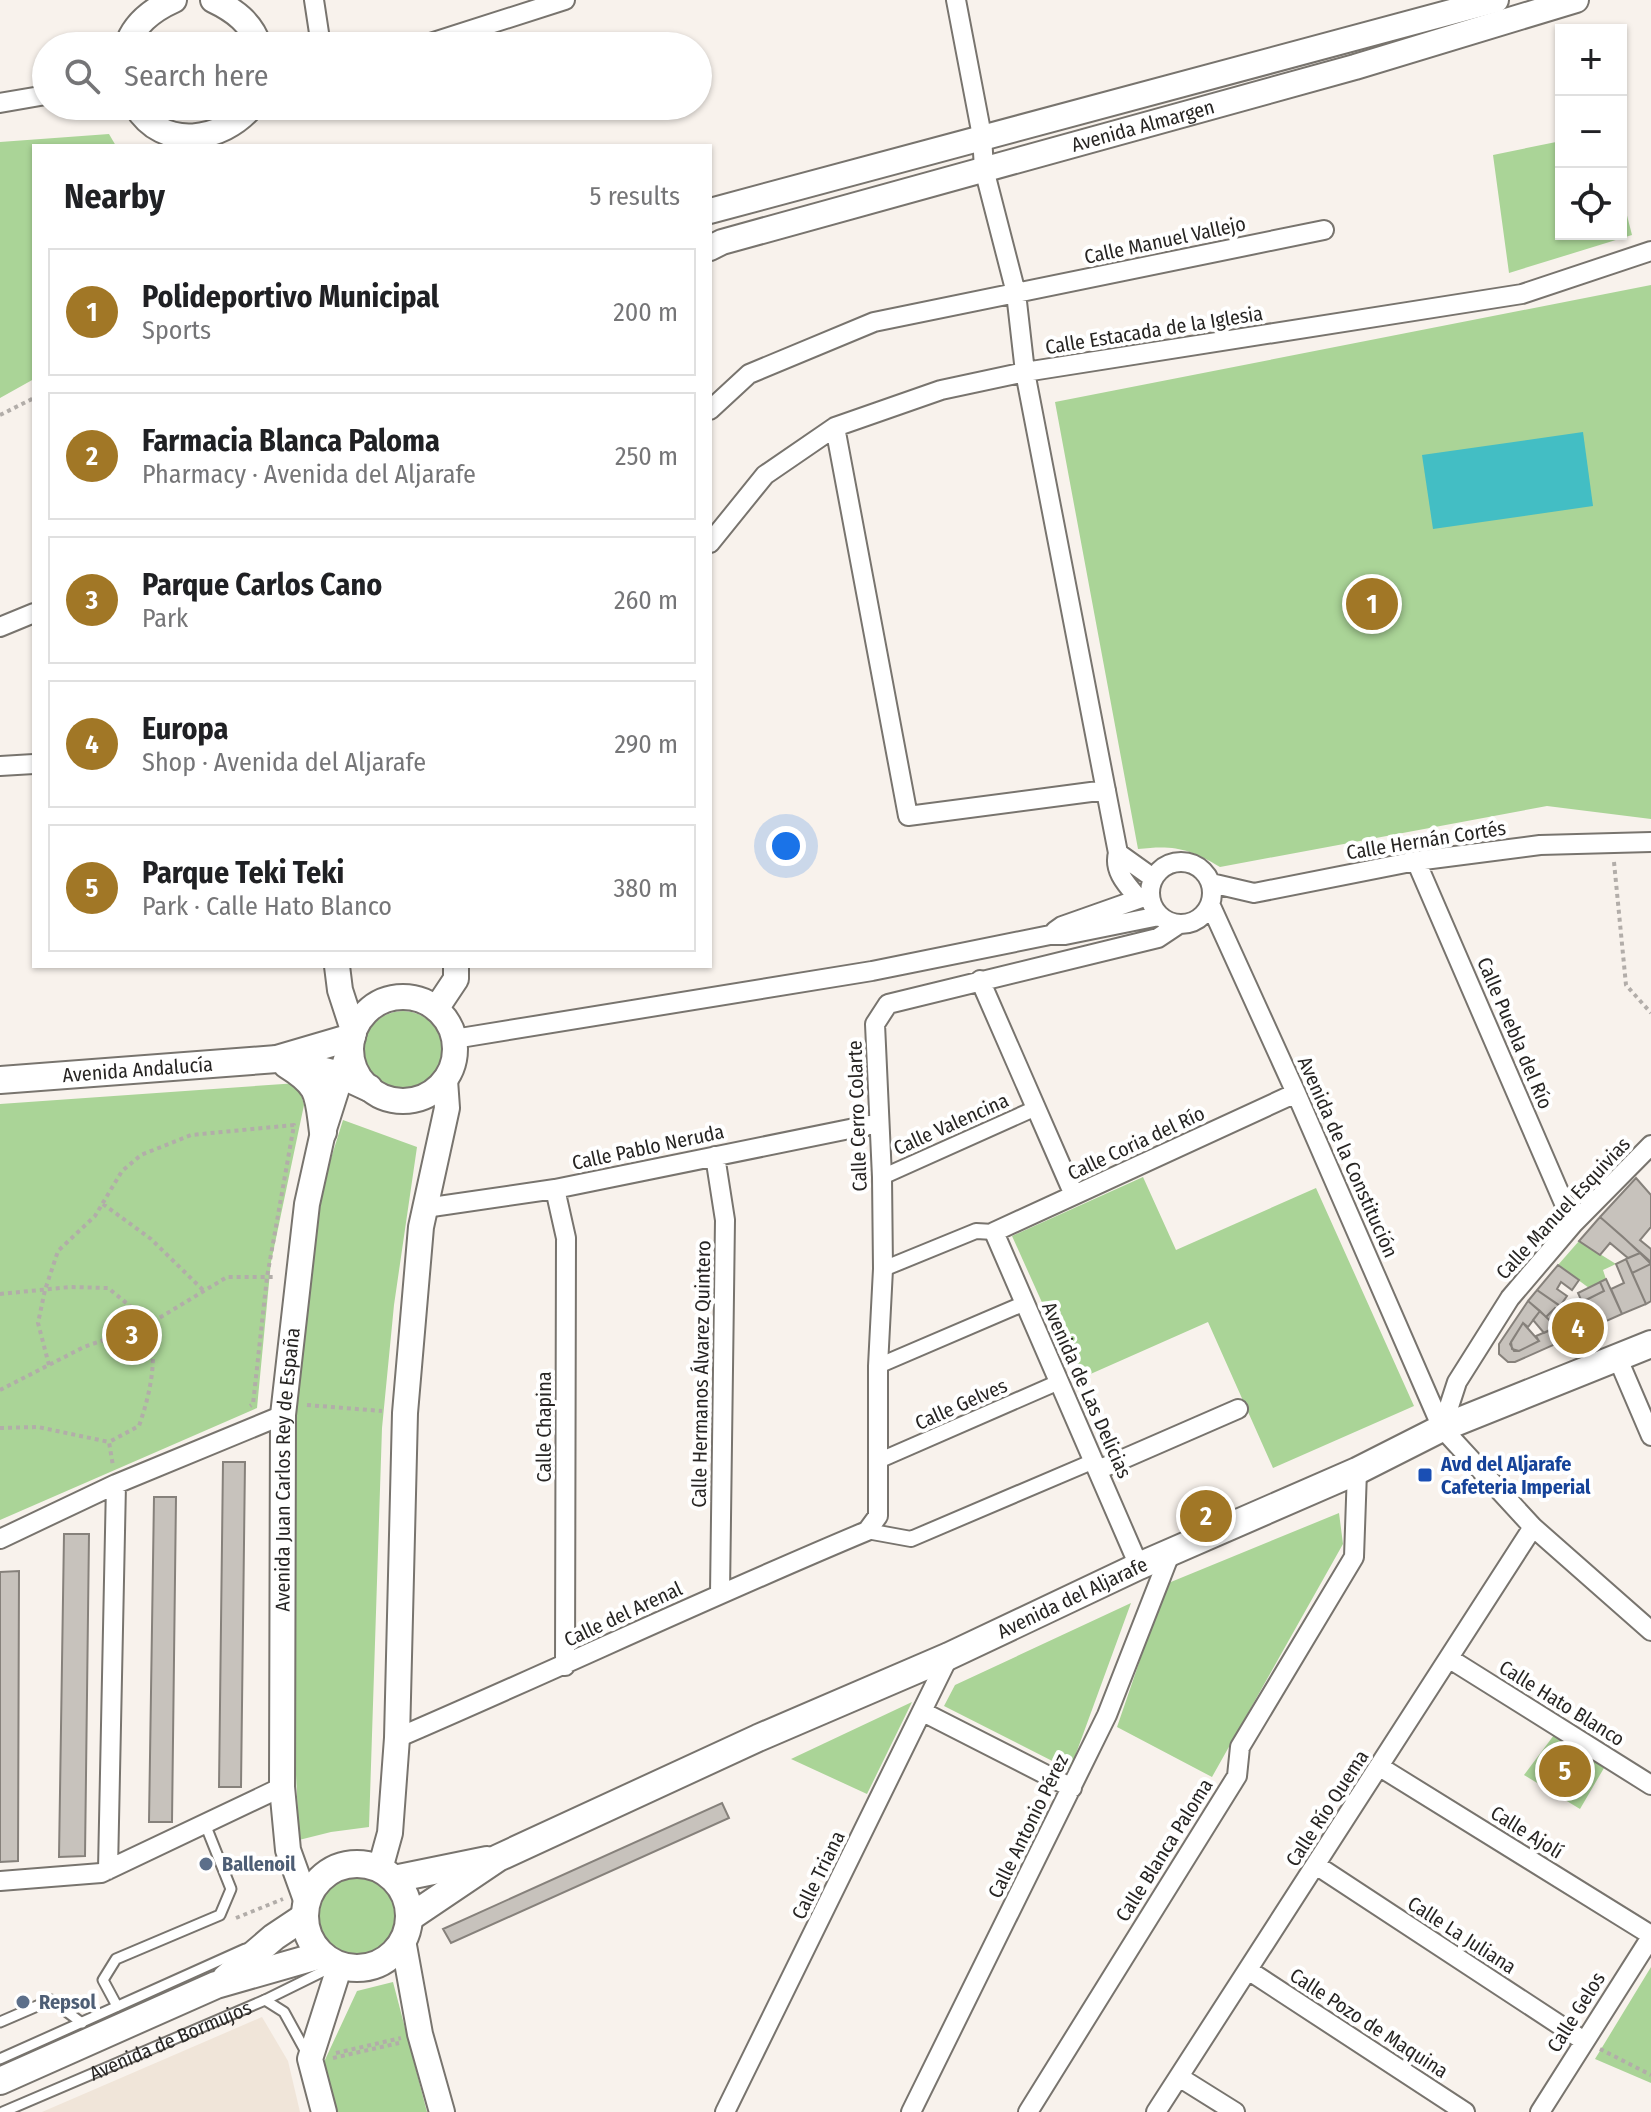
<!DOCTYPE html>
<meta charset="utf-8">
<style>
:root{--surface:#fff;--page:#f2f2f2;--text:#202124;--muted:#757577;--line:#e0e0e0;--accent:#a17726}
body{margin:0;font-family:"Fira Sans Condensed",sans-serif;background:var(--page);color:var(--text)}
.controls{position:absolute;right:24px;top:24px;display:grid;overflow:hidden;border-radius:0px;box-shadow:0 2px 6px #0004}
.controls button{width:72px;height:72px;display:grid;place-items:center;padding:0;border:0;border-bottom:2px solid var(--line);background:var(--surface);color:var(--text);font:40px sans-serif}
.you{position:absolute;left:786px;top:846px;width:28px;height:28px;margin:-20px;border:6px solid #fff;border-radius:50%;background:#1a73e8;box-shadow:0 0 0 12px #1a73e833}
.badge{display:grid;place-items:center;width:52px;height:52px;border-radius:50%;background:var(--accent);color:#fff;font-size:26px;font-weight:700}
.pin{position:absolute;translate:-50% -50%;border:4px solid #fff;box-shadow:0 2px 8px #0006}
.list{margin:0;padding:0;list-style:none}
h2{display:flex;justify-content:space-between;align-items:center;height:104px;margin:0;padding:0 32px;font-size:34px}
h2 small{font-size:26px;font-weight:400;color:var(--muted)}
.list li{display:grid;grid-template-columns:52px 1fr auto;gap:24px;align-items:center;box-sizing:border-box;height:128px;margin:0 16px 16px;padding:0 16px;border:2px solid var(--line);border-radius:0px}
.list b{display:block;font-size:30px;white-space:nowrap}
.list p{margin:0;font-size:26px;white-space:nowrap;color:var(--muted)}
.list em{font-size:26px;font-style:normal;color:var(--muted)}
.icon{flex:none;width:44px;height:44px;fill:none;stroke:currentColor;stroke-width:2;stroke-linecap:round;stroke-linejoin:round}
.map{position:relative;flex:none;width:1651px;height:2112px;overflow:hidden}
.search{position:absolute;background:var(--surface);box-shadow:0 2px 6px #0004;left:32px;top:32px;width:680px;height:88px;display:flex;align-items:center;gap:20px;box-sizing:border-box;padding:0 28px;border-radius:44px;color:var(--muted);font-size:30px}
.panel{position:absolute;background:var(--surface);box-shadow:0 2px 6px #0004;left:32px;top:144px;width:680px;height:824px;border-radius:0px}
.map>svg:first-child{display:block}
</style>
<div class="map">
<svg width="1651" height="2112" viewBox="0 0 1651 2112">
<rect width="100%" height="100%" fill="#f8f2ec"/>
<path fill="#f0e5d9" d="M 262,2017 L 288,2061 L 300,2112 L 42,2112 Z"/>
<path fill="#aad497" d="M 109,134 L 116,146 L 34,146 L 34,379 L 0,398 L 0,142 Z
M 1561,141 L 1561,234 L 1621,234 L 1621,192 L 1632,235 L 1509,273 L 1493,155 Z
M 1651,285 L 1651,819 L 1547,806 L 1220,867 C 1189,848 1173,845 1138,849 L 1055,402 Z
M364 1050a39 39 0 1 1 78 0a39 39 0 1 1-78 0Z
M 298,1083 L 304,1105 L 271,1262 L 257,1408 L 0,1520 L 0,1104 Z
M 343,1120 L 417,1147 L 394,1305 L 382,1428 L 369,1827 L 331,1832 L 299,1840 L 294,1731 L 296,1416 L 317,1203 Z
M 1143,1177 L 1176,1250 L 1316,1188 L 1414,1406 L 1273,1468 L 1208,1322 L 1077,1380 L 1012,1236 Z
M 1579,1241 L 1616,1264 L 1603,1270 L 1606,1279 L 1589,1288 L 1558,1265 Z
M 1339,1513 L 1343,1544 L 1212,1777 L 1117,1727 L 1166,1584 Z
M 1131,1603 L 1070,1770 L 944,1706 L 955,1685 Z
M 912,1702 L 867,1794 L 791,1759 Z
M 1554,1735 L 1604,1768 L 1580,1809 L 1524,1775 Z
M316 1915a41 41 0 1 1 82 0a41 41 0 1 1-82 0Z
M 1651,1967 L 1651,2083 L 1595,2059 Z
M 393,1982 L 427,2112 L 336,2112 L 324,2062 L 357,1991 Z"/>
<path fill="#43bec4" d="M 1583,432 L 1593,506 L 1433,529 L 1422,455 Z"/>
<path fill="#c7c2bc" stroke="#86817b" stroke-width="2" d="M 1636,1178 L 1651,1195 L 1651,1227 L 1640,1240 L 1651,1249 L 1651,1262 L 1600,1217 Z
M 1600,1217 L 1623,1237 L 1640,1253 L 1628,1258 L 1610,1243 L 1600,1255 L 1579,1241 Z
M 1640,1253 L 1651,1264 L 1632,1273 L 1626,1259 Z
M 1626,1259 L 1646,1304 L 1622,1314 L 1611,1289 L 1624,1283 L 1616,1264 Z
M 1651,1264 L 1651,1301 L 1646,1304 L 1632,1273 Z
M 1558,1265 L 1579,1280 L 1572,1290 L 1561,1282 L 1557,1289 L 1567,1296 L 1560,1306 L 1537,1290 Z
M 1606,1279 L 1622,1314 L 1593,1327 L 1582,1302 L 1604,1291 L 1600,1282 Z
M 1600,1282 L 1604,1291 L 1582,1302 L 1578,1293 Z
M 1537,1290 L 1569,1312 L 1573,1322 L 1588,1315 L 1593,1327 L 1569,1338 L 1562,1331 L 1570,1323 L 1566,1316 L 1555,1308 L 1546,1317 L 1528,1301 Z
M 1528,1301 L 1540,1311 L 1528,1327 L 1523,1323 L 1511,1342 L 1512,1349 L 1519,1351 L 1539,1341 L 1536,1336 L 1557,1327 L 1569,1338 L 1515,1362 L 1508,1362 L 1499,1354 L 1499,1344 Z
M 1583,1305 L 1588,1315 L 1573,1322 L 1569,1312 Z
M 1555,1308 L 1566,1316 L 1570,1323 L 1562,1331 L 1546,1317 Z
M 1540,1311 L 1546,1317 L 1557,1327 L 1544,1333 L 1533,1320 Z
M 1523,1323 L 1539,1341 L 1519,1351 L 1514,1351 L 1510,1344 Z
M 223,1462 L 245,1462 L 241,1787 L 219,1787 Z
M 154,1497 L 176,1497 L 172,1822 L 149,1822 Z
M 64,1534 L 89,1534 L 85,1856 L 59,1857 Z
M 19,1571 L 18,1861 L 0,1862 L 0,1572 Z
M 722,1803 L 729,1818 L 451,1943 L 443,1929 Z"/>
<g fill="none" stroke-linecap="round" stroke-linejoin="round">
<g stroke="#78746e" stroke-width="13">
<g id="service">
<path d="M 265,2000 L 284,2012 L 306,2052"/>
<path d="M 117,2006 L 103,1980 L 116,1959 L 220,1915 L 231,1889 L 205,1824"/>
<path d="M 0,2022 L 51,2000 L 82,2023"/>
<path d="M 0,2059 L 245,1949"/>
<path id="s1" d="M 3,2112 L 265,2000 L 334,1966"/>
</g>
</g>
<g stroke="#78746e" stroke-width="18">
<path id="pedestrian" d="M 882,1177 L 1036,1108
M 883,1269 L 976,1231 L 994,1232
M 878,1366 L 1025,1303
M 878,1461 L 1059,1382
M 867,1531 L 911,1539 L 1094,1461"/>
</g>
<g stroke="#78746e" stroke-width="22">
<path id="minor" d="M 314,0 L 321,46
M 956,0 L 982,136 L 984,169 L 1016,293 L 1025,372 L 1118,853 C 1113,871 1127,885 1138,898
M 421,46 L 565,0
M 0,103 L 46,95
M 710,410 L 749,374 L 874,322 L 1324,230
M 835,427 L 908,816 L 1106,790
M 710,543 L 765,475 L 835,427 L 941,390 L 1025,372 L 1522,294 L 1651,251
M 0,627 L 34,613
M 0,766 L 34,764
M 1118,853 L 1153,878
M 1416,861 L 1573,1224
M1150 893a31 31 0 1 1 62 0a31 31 0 1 1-62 0Z
M 1211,883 L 1254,893 L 1416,861 L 1540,845 L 1651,842
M 1210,904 L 1296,1093 L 1442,1428 L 1533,1527 L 1651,1631
M 1055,931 L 1062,926 L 1147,896
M 980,980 L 1074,1195
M 454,1039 L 872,971 L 1050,935 L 1065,935 L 1159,916
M 715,1156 L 725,1220 L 720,1593
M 555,1189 L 566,1238 L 565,1666
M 425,1208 L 555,1189 L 879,1123
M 1618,1359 L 1651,1436
M 1442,1428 L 1457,1382 L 1510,1298 L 1573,1224 L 1651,1145
M 1098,1470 L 1238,1409
M 0,1539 L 116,1484 L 283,1415
M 1139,1566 L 994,1232 L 1296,1093
M 1450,1659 L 1651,1785
M 923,1712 L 1072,1788
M 397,1738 C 555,1670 709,1597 867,1531 L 878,1516 L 878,1366 L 883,1269 L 882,1177 L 875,1024 L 888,1004 L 1158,938 L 1179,924
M 1380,1767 L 1651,1935
M 1316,1865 L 1584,2041
M 108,1870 L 116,1484
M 0,1881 L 101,1873 L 282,1787
M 1248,1970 L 1465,2112
M 1179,2077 L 1235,2112
M 725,2112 L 949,1656
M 911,2112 L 1107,1715 L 1170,1554
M 1028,2112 L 1237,1776 L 1240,1747 L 1354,1557 L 1357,1471
M 1156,2112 L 1533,1527
M 1540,2112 L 1651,1937"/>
</g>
<g stroke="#78746e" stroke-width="28">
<g id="tertiary">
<path d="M 213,0 C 234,10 252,23 259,46"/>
<path d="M 127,46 C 134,23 154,9 174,0"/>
<path d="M 136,106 C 163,151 222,142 252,106"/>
<path d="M 710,211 L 1496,0"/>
<path id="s2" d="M 710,248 L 722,242 L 1355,67 L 1576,0"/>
<path d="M 337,966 L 340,990 L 354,1033"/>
<circle cx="403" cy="1049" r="52"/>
<path d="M 436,1009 L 456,979 L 456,966"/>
<path d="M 380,1869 L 390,1833 L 397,1738 L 405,1413 L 421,1227 L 447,1108 L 445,1080"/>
<path id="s3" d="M 306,1900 L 288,1850 L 282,1787 L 283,1415 L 307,1204 L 323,1132 L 351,1044"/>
<path d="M 403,1940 L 420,2034 L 442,2112"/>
<path d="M 324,2112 L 310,2059 L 340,1965"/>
</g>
</g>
<g stroke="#78746e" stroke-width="30">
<g id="secondary">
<path d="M 277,1059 L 341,1075 L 369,1088"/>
<path d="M 287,1065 C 321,1086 318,1095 323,1132"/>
<path id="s4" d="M 0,1080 L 277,1059 L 352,1037"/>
<circle cx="357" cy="1916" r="52"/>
<path d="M 394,1879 L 487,1860"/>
<path id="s5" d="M 409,1918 L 498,1858 L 758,1738 L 949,1656 L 1139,1566 L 1357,1471 L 1442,1428 L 1651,1344"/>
<path d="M 226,1978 L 274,1937 L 304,1917"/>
<path d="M 0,2081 L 216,1985 L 321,1955"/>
</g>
</g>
<path stroke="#b2ada9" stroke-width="4" stroke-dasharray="4 4" stroke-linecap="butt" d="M 0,415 L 34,398
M 1614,862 L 1626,985 L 1651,1013
M 103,1204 L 151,1239 L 204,1291
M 0,1294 L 70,1287 L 108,1288 L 151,1323 C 156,1362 152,1388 139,1426 L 109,1442 L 113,1466
M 49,1365 L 38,1323 L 45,1290 L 58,1251 L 95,1216 L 122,1171 L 141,1155 L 191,1135 L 294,1125 L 267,1277 L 253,1404 L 250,1406
M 0,1390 L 84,1347 L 151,1323 L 227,1277 L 276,1277
M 307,1405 L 382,1411
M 0,1428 L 38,1427 L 109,1442
M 236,1918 L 283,1899
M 1600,2049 L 1651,2075
M 336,2053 L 401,2038
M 333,2058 L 399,2043"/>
<use href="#service" stroke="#fff" stroke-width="9"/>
<use href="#pedestrian" stroke="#fff" stroke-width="14"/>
<use href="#minor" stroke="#fff" stroke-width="18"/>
<use href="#tertiary" stroke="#fff" stroke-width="24"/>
<use href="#secondary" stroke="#fff" stroke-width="26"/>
</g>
<rect fill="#1a4fb4" stroke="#fff" stroke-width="3" x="1417" y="1467" width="16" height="16" rx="4"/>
<g fill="#5c6f8a" stroke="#fff" stroke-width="3">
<circle cx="206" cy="1864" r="8"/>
<circle cx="23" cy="2002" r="8"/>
</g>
<g text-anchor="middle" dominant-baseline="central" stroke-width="8" stroke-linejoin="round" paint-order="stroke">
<g font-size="20" fill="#272523" stroke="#fff">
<text stroke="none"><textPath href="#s2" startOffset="450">Avenida Almargen</textPath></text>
<text transform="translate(1165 240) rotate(-12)">Calle Manuel Vallejo</text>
<text transform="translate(1154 330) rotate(-9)">Calle Estacada de la Iglesia</text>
<text transform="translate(1426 840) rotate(-9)">Calle Hernán Cortés</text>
<text transform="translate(1515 1033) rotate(67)">Calle Puebla del Río</text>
<text stroke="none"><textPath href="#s4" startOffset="138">Avenida Andalucía</textPath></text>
<text transform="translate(857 1116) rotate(-92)">Calle Cerro Colarte</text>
<text transform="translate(951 1124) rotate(-24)">Calle Valencina</text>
<text transform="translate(1136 1143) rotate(-25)">Calle Coria del Río</text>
<text transform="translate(648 1147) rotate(-12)">Calle Pablo Neruda</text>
<text transform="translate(1348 1157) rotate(66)">Avenida de la Constitución</text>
<text transform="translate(1563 1208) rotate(-47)">Calle Manuel Esquivias</text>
<text transform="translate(701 1374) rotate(-89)">Calle Hermanos Álvarez Quintero</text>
<text transform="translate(1087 1390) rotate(66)">Avenida de Las Delicias</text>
<text transform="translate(961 1404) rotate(-24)">Calle Gelves</text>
<text transform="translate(544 1427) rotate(-90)">Calle Chapina</text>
<text stroke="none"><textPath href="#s3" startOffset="434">Avenida Juan Carlos Rey de España</textPath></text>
<text stroke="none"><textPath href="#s5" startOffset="738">Avenida del Aljarafe</textPath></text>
<text transform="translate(623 1614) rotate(-25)">Calle del Arenal</text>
<text transform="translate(1562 1703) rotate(32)">Calle Hato Blanco</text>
<text transform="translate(1327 1808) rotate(-57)">Calle Río Quema</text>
<text transform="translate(1028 1826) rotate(-64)">Calle Antonio Pérez</text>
<text transform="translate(1527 1832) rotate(32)">Calle Ajolí</text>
<text transform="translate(1164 1850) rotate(-58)">Calle Blanca Paloma</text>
<text transform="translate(818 1875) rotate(-64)">Calle Triana</text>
<text transform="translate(1462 1935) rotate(33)">Calle La Juliana</text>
<text transform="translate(1576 2012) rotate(-58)">Calle Gelos</text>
<text transform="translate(1369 2023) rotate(33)">Calle Pozo de Maquina</text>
<text stroke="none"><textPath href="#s1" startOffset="182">Avenida de Bormujos</textPath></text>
</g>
<g font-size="20" font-weight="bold" fill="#164399" stroke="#fff" text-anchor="start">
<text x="1441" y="1464">Avd del Aljarafe<tspan x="1441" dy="23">Cafeteria Imperial</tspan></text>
</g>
<g font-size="20" font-weight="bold" fill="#4e5e75" stroke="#fff" text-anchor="start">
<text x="222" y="1864">Ballenoil</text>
<text x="39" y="2002">Repsol</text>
</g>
</g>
</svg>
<div class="controls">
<button>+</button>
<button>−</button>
<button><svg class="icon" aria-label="locate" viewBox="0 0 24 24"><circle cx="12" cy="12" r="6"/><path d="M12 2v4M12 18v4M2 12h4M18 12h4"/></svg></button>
</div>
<div class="you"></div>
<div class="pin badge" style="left:1372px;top:604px">1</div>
<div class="pin badge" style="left:1206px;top:1516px">2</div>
<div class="pin badge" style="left:132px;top:1335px">3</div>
<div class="pin badge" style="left:1578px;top:1328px">4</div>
<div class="pin badge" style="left:1565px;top:1771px">5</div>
<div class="search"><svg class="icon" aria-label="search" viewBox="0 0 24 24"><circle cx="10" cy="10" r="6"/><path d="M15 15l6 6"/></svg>Search here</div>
<section class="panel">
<h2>Nearby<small>5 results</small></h2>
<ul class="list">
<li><span class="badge">1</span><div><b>Polideportivo Municipal</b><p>Sports</p></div><em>200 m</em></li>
<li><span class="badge">2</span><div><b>Farmacia Blanca Paloma</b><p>Pharmacy · Avenida del Aljarafe</p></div><em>250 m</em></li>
<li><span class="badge">3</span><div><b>Parque Carlos Cano</b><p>Park</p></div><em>260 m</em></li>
<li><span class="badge">4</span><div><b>Europa</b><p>Shop · Avenida del Aljarafe</p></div><em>290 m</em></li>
<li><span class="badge">5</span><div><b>Parque Teki Teki</b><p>Park · Calle Hato Blanco</p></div><em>380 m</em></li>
</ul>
</section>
</div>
